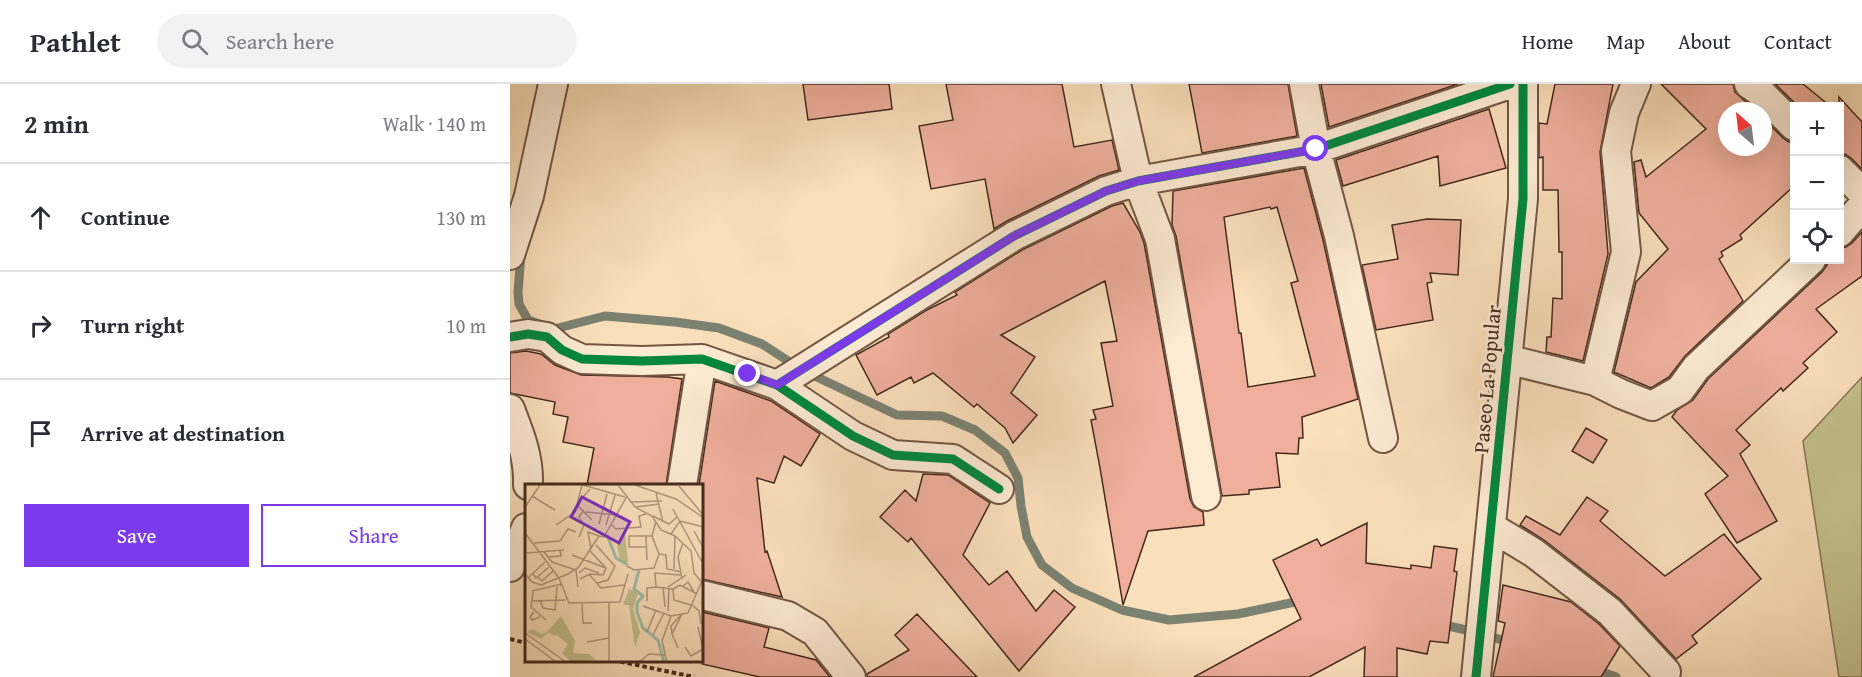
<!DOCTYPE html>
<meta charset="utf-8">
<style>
:root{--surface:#fff;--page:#f2f2f3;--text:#2b2b33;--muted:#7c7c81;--line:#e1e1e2;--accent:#7c3aed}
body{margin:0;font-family:"Gentium Book Plus",serif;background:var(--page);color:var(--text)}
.controls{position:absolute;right:18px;top:18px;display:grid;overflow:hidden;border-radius:0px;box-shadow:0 6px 24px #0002}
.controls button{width:54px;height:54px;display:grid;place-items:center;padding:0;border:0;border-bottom:2px solid var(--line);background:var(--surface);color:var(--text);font:30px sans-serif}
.compass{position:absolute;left:1208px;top:18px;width:54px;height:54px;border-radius:50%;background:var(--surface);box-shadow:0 6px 24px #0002;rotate:332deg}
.stop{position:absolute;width:18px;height:18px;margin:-14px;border:4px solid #7c3aed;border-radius:50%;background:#fff}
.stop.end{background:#7c3aed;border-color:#fff;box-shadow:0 2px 6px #0008}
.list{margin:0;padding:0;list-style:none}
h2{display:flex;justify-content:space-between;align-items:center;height:78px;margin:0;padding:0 24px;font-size:26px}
h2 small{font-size:20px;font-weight:400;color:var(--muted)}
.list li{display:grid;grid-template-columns:39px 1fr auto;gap:18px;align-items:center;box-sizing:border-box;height:108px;padding:0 24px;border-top:2px solid var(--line)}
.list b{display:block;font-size:22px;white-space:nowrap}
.list em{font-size:20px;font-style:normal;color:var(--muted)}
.actions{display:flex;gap:12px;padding:18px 24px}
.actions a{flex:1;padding:14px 0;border:2px solid var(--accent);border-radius:0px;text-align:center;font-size:21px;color:var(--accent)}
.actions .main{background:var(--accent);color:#fff}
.icon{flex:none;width:33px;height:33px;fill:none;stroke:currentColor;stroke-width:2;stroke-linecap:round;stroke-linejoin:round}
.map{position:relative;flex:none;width:1352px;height:593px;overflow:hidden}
header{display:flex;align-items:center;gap:36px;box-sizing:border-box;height:84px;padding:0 30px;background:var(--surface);border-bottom:2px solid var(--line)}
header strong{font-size:28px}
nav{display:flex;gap:33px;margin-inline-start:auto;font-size:21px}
.search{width:420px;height:54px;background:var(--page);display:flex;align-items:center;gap:15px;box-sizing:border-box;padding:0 21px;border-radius:33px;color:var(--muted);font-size:22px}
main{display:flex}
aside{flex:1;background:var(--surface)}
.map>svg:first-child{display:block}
</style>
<header>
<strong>Pathlet</strong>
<div class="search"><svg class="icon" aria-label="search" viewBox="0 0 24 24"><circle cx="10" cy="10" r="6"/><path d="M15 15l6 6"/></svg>Search here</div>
<nav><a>Home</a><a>Map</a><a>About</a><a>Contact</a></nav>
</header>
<main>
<aside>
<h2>2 min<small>Walk · 140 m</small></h2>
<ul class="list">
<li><svg class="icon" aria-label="ahead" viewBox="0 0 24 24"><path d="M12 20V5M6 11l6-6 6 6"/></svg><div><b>Continue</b></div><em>130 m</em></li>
<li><svg class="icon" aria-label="right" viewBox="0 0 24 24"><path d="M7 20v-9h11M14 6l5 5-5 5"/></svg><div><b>Turn right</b></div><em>10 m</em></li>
<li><svg class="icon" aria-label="arrive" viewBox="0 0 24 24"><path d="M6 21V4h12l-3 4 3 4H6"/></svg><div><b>Arrive at destination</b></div></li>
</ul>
<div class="actions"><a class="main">Save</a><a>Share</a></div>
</aside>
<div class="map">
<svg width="1352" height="593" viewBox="0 0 1352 593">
<rect width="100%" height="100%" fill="#fadfbb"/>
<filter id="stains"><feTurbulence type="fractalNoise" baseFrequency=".00333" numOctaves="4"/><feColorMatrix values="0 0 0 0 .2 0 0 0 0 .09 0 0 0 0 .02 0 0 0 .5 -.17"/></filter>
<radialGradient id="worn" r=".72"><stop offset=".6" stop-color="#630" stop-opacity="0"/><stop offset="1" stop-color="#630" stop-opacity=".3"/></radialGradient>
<path fill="#c3c08d" stroke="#847554" stroke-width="1.5" d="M 1352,293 L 1352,593 L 1329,593 L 1293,357 Z"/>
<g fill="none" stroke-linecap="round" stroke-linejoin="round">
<path stroke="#7b8272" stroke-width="9" d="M 11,170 L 8,208 L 9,220 L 18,236 L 44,245 L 95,232 L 165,238 L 209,244 L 252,260 L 292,286 L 387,331 L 432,332 L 465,346 L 495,369 L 508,394 L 511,422 L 517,453 L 532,481 L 562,504 L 612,526 L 659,536 L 728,530 L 785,518 L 795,518
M 930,540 L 969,549 L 1001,559
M 1083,585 L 1106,593"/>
</g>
<path fill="#efaf9c" stroke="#442a1c" stroke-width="1.5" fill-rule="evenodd" d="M 293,0 L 379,0 L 382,25 L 298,36 Z
M 436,0 L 552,0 L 564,63 L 602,56 L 609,86 L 589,92 L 497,137 L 484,145 L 475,95 L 421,105 L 409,42 L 443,36 Z
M 679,0 L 778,0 L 787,52 L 692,69 Z
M 811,0 L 948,0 L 819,43 Z
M 1045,0 L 1103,0 L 1090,68 L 1098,170 L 1073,277 L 1036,268 L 1037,253 L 1041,253 L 1043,214 L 1052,215 L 1052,168 L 1049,168 L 1048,106 L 1033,106 L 1033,73 L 1029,74 L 1029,39 L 1037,40 Z
M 1151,0 L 1223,0 L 1225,8 L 1246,27 L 1217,27 L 1217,63 L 1253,63 L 1253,34 L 1273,54 L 1279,58 L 1284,58 L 1284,102 L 1230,151 L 1232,155 L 1211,168 L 1213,172 L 1209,175 L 1233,217 L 1175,272 L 1159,293 L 1141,304 L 1104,288 L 1126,198 L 1158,165 L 1129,129 L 1124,78 L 1131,76 L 1136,93 L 1196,45 Z
M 1265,0 L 1293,0 L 1320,22 L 1288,22 Z
M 1329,13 L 1352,38 L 1352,85 L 1341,74 L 1335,70 L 1329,70 Z
M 979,25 L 996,84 L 930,102 L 928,72 L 833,102 L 826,76 Z
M 794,84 L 813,156 L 848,315 L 792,333 L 793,354 L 789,354 L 788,370 L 766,369 L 770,403 L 739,406 L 739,410 L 712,412 L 666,152 L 662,141 L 663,107 ZM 760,123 L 761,125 L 767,123 L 788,197 L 781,199 L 805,292 L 738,303 L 731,249 L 729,249 L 714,133 Z
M 613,119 L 630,148 L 634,159 L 680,415 L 684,423 L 693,428 L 694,441 L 638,447 L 613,521 L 590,384 L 581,336 L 586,335 L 583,326 L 603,322 L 591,259 L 607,257 L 595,197 L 491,251 L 525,273 L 501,309 L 527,331 L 503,359 L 495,344 L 467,320 L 464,323 L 423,289 L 404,299 L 401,293 L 367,311 L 346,271 L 379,253 L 378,250 L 415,227 L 447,211 L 445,208 L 512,166 L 602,122 Z
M 917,135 L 951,136 L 948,191 L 920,189 L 922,198 L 917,199 L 923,236 L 866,246 L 852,181 L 888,175 L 882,141 Z
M 1352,148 L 1352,192 L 1306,225 L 1327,248 L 1293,279 L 1298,284 L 1273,307 L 1271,304 L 1226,346 L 1240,361 L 1230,370 L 1267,437 L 1227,459 L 1195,410 L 1218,392 L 1162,333 L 1167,326 L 1183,316 L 1198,295 L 1312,188 L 1317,181 L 1317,176 L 1329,176 L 1329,164 L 1336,163 L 1342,159 Z
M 16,267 L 31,270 L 45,281 L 71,291 L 158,293 L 172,295 L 156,401 L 77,401 L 84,364 L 53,358 L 58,333 L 43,330 L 45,318 L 0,309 L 0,269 Z
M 205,297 L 261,317 L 310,350 L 291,382 L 274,372 L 264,399 L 247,394 L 255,468 L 257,467 L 272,513 L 192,495 L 192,401 L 189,401 Z
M 1076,344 L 1097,356 L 1083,379 L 1062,367 Z
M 413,390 L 438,391 L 480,419 L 453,471 L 479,501 L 497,487 L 526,527 L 544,506 L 565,523 L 509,587 L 401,454 L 398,458 L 370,433 L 395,406 L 406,417 Z
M 1077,413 L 1098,427 L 1090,437 L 1155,492 L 1214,450 L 1251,495 L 1182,552 L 1187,559 L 1166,575 L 1110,515 L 1034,456 L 1010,441 L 1016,432 L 1050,451 Z
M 857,439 L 856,479 L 901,485 L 901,481 L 921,484 L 924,462 L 947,465 L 944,487 L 947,488 L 938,559 L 920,557 L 917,570 L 887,564 L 887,593 L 854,593 L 855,563 L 799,593 L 684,593 L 791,535 L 763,476 L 807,455 L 811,462 Z
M 993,501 L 1061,518 L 1089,540 L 1110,562 L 1091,593 L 983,593 L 995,539 L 988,537 Z
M 192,528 L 259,544 L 254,563 L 306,576 L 320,593 L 250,593 L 192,580 Z
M 407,530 L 467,593 L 357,593 L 357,590 L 399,566 L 385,551 Z"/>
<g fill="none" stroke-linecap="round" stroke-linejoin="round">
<g stroke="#725744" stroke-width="32">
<path id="street" d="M 606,0 L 628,97 L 650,155 L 696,412
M 794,0 L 806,65 L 829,152 L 873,354
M 1239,0 L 1248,6 L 1284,42
M 1330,86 L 1352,108
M 1330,148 L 1352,122
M 0,171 L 19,112 L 43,0
M 0,253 L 18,250 L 37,253 L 52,266 L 72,275 L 132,277 L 192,275 L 267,301 L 343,352 L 383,371 L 443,375 L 489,405
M 996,275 L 1085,297 L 1111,310 L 1142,322 L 1170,306 L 1186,284 L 1301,176
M 1085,297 L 1116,168 L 1106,67 L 1114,29 L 1126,0
M 267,301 L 504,152 L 596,107 L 628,97 L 806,65 L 1000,0
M 0,325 C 10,351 19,373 18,401
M 172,401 L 192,275
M 981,443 L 1024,469 L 1100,528 L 1156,588
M 0,483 L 16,444
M 192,511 L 278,532 L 305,548 L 341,593
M 966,593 L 1013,115 L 1013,0"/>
</g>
<path stroke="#442a1c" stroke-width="4" stroke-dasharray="4.5 3" stroke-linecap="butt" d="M 0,555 L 16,559
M 103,576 L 184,593"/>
<use href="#street" stroke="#fcead3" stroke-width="28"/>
<g stroke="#fcead3" stroke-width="13">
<path id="cycleway" d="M 0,253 L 18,250 L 37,253 L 52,266 L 72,275 L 132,277 L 192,275 L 267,301 L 343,352 L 383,371 L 443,375 L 489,405
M 267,301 L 504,152 L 596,107 L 628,97 L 806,65 L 1000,0
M 966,593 L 1013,115 L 1013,0"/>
</g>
<use href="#cycleway" stroke="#00873e" stroke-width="9"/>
</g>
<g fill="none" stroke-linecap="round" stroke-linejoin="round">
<path stroke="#7c3aed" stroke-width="8" d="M 238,290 L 267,301 L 504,152 L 596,107 L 628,97 L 806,65"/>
</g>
<g text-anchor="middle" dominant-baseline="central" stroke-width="5" stroke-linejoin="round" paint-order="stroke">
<g font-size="21" fill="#442a1c" stroke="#fcead3">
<text transform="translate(977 295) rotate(-85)">Paseo La Popular</text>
</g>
</g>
<g transform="translate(15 400)">
<rect width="178" height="178" fill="#fadfbb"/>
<path d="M 100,48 L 103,77 L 101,80 L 95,75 L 92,62 ZM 104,105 L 113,109 L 108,125 L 115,148 L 110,163 L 104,121 L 98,121 ZM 36,132 L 50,157 L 48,169 L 64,170 L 73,178 L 46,178 L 37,169 L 43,160 L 33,152 L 23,149 L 16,155 L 2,148 L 7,145 L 17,150 L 22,148 Z" fill="#c3c08d"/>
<path fill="none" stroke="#9fbdab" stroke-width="3" d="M 82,51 L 91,74 L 103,81M 114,86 L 109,105 L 118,112 L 112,119 L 112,128 L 118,144 L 133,156 L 139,178"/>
<path fill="none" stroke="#b1977b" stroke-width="1.5" d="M 58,1 L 100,13M 93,1 L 110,23 L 127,32 L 136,46 L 150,52 L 166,67 L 169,89 L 179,101M 110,1 L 151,15 L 179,34M 154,2 L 179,32M 131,9 L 138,38M 7,12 L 30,26M 106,18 L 137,17M 52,20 L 65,5M 52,21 L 67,36M 0,23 L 15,1M 111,23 L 134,20M 148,25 L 177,78M 61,28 L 93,31M 128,32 L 144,40 L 152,33M 74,40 L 82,10M 31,41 L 50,28 L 57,1M 81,41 L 90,11M 87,41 L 91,45 L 116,43 L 114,32 L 121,30M 169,47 L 179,65M 0,49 L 34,94 L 44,119 L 95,118 L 103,90M 146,50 L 155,37 L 179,43M 74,52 L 79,53 L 102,12M 121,52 L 122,76M 54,53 L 59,41 L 54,33 L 59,26M 9,59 L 35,57 L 43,45 L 51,48M 71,61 L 90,82 L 83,96 L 72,99M 121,63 L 104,63 L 104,52 L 127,52 L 131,37M 66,65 L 63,48 L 74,52M 65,67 L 81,84M 19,68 L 27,78 L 51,86 L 53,103M 0,69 L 39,66M 134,70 L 141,71 L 142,85 L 156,88M 47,71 L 81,84M 23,73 L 36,72 L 35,66M 102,82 L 109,86 L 129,84 L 134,70 L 127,52M 149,85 L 150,52M 54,89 L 60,84 L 74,89M 0,90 L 7,98 L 16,101 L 43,90 L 53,84 L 74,52M 8,90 L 11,94 L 24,83M 64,90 L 76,104 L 99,101M 13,93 L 17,97 L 28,87M 3,94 L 20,78M 55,95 L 65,90 L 78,91 L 81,84M 157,95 L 153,73 L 158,59M 158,102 L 163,98 L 169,108M 138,103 L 140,123M 143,103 L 161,91M 148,105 L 131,103 L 130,89 L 155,91M 7,107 L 37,100M 8,108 L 6,123 L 21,136M 15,116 L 18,124 L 30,126 L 32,103M 6,117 L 41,116M 122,117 L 122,104 L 132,103M 84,119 L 84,178M 57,120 L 58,139 L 67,139M 166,120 L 174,127 L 176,140M 166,121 L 149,116 L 148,105 L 155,101 L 172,110M 118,122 L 146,132 L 163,129M 143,127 L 144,104M 9,128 L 5,133 L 7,136 L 15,133M 163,129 L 176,99M 173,143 L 178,166M 122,148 L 131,126M 0,149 L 41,178M 147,150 L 146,142 L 156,131M 128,151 L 139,129M 0,155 L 31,178M 62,158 L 84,154M 160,163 L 166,172 L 178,165M 153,164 L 147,150 L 157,130M 114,178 L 124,170 L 140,171M 142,178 L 137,157 L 146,132"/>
<path fill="#7b2cbf" fill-opacity="0.15" stroke="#7b2cbf" stroke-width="3" d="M 57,13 L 105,38 L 94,59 L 46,33 Z"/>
<rect width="178" height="178" fill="none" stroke="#442a1c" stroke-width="3"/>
</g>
<rect width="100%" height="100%" filter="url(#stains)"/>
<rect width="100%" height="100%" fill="url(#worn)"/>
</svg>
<div class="controls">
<button>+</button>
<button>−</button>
<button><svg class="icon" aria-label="locate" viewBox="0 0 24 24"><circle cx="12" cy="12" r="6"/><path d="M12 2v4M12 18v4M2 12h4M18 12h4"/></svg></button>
</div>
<svg class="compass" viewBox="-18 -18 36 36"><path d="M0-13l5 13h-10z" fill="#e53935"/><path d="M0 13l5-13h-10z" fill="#7c7c81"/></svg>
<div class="stop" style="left:806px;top:65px"></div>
<div class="stop end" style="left:238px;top:290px"></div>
</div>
</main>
